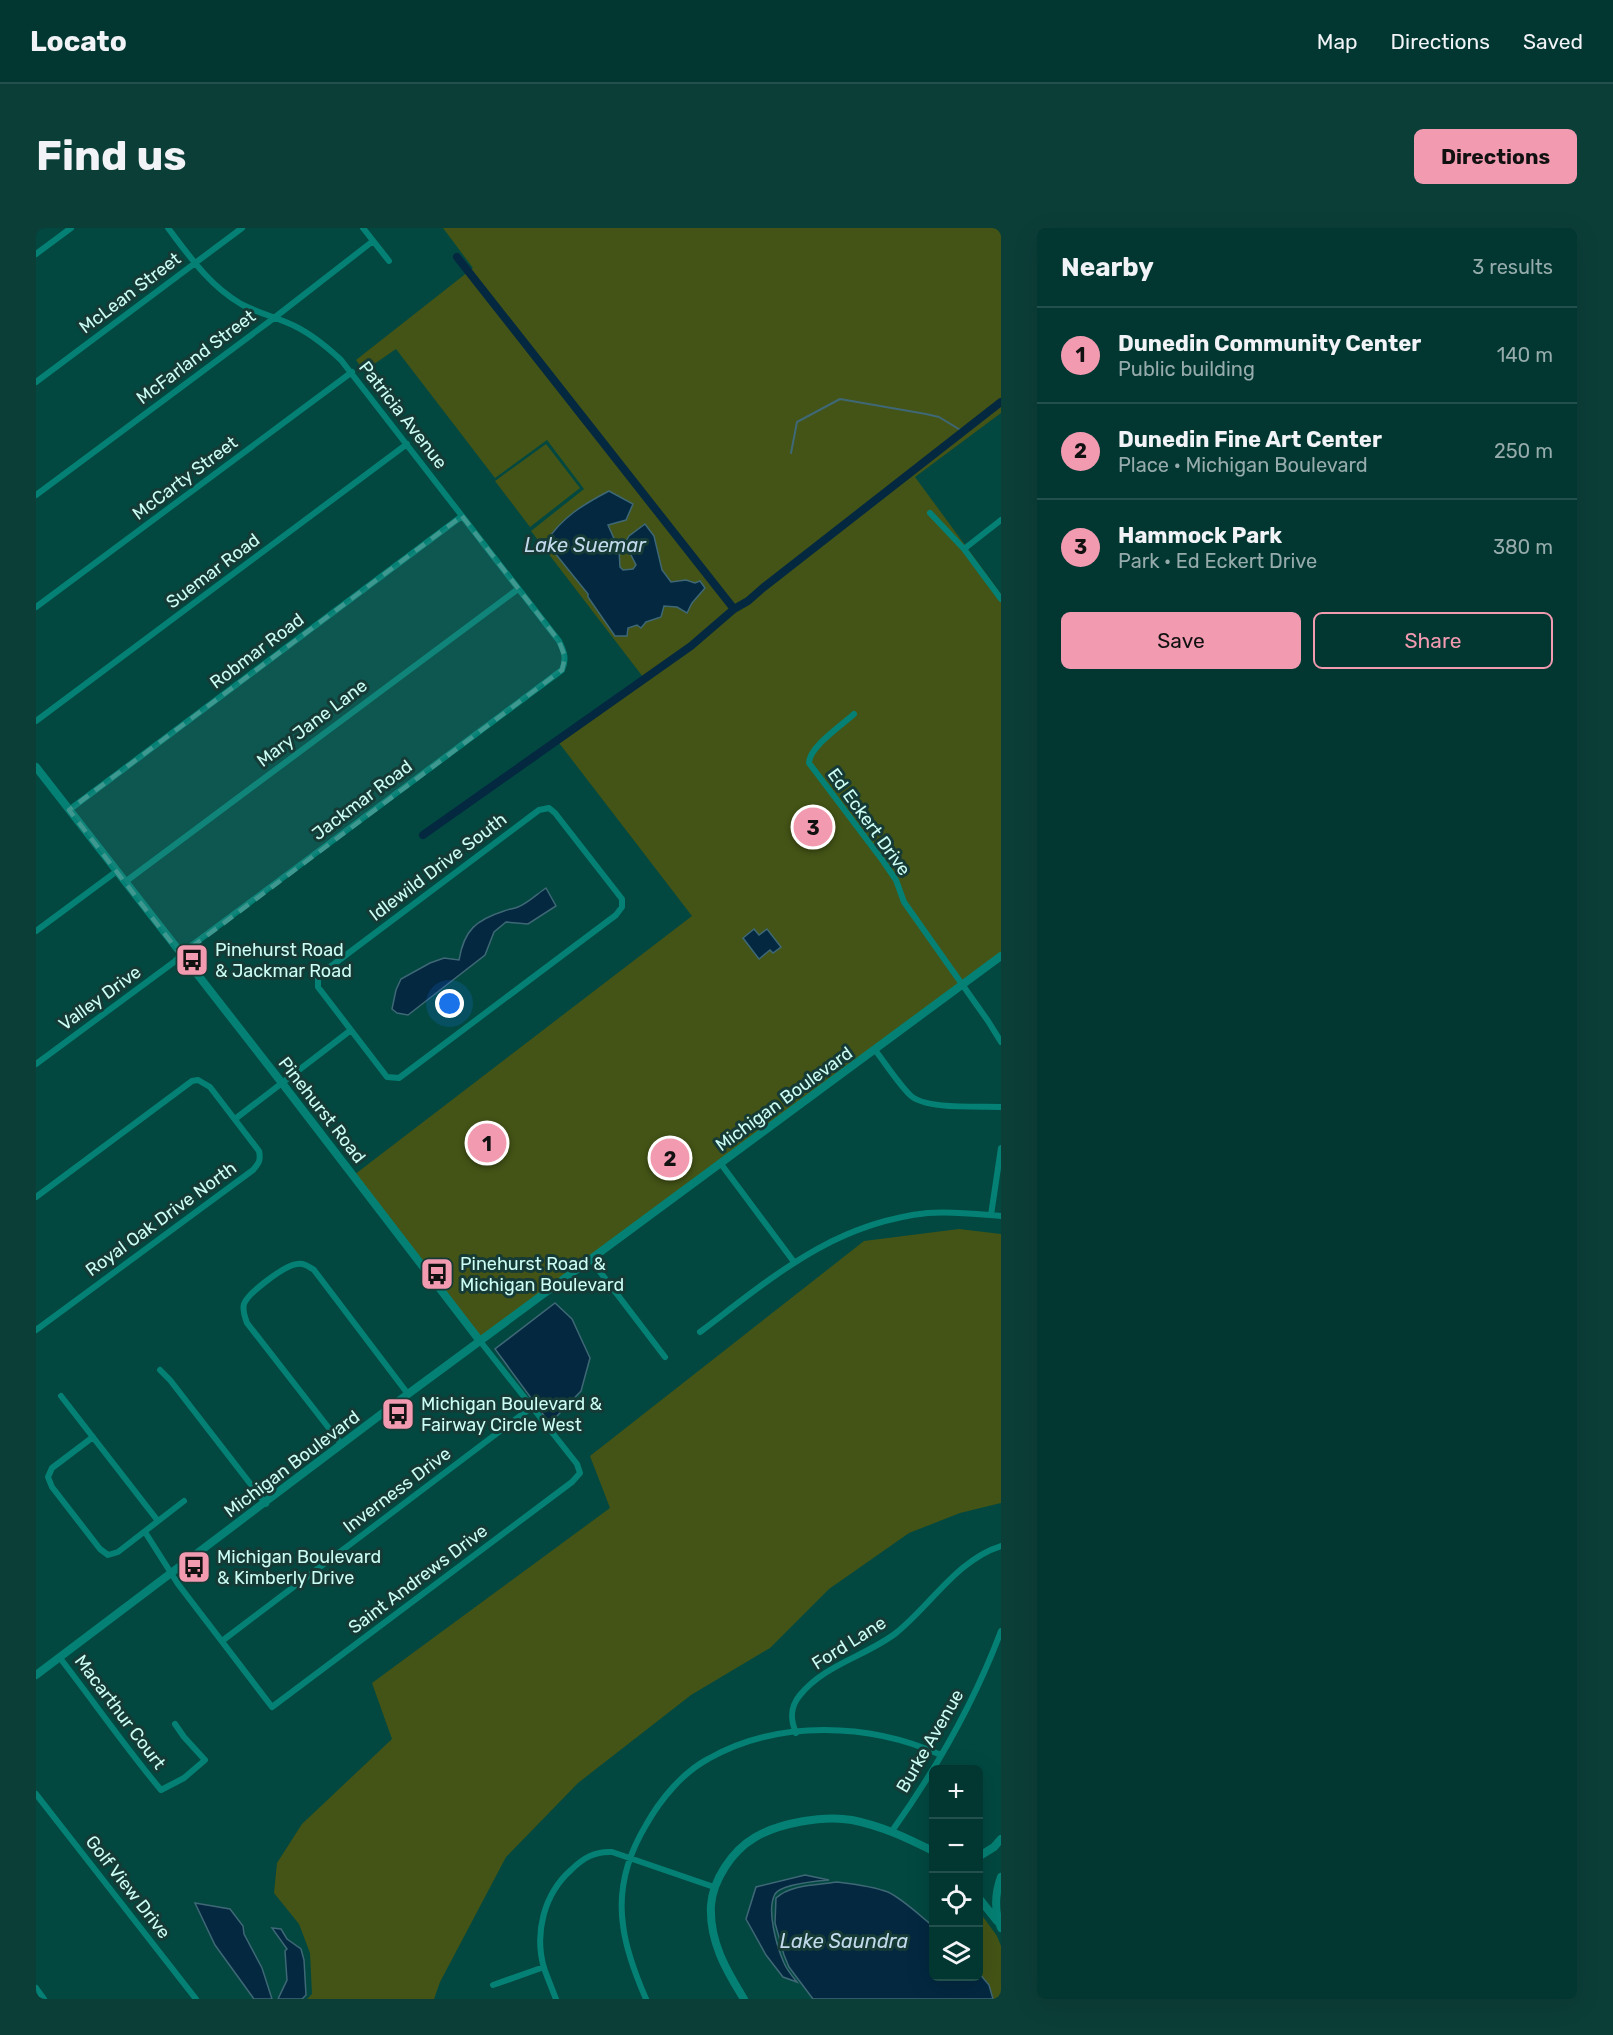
<!DOCTYPE html>
<meta charset="utf-8">
<style>
:root{--surface:#023630;--page:#0c3e38;--text:#f1f3f6;--muted:#96abab;--line:#23504c;--accent:#f19ab0}
body{margin:0;font-family:Rubik,sans-serif;background:var(--page);color:var(--text)}
.controls{position:absolute;right:18px;bottom:18px;display:grid;overflow:hidden;border-radius:9px;box-shadow:0 6px 24px #0002}
.controls button{width:54px;height:54px;display:grid;place-items:center;padding:0;border:0;border-bottom:2px solid var(--line);background:var(--surface);color:var(--text);font:30px sans-serif}
.you{position:absolute;left:414px;top:776px;width:21px;height:21px;margin:-15px;border:4px solid #fff;border-radius:50%;background:#1a73e8;box-shadow:0 0 0 9px #1a73e833}
.badge{display:grid;place-items:center;width:39px;height:39px;border-radius:50%;background:var(--accent);color:#111;font-size:20px;font-weight:700}
.pin{position:absolute;translate:-50% -50%;border:3px solid #fff;box-shadow:0 2px 6px #0006}
.list{margin:0;padding:0;list-style:none}
h2{display:flex;justify-content:space-between;align-items:center;height:78px;margin:0;padding:0 24px;font-size:26px}
h2 small{font-size:20px;font-weight:400;color:var(--muted)}
.list li{display:grid;grid-template-columns:39px 1fr auto;gap:18px;align-items:center;box-sizing:border-box;height:96px;padding:0 24px;border-top:2px solid var(--line)}
.list b{display:block;font-size:22px;white-space:nowrap}
.list p{margin:0;font-size:20px;white-space:nowrap;color:var(--muted)}
.list em{font-size:20px;font-style:normal;color:var(--muted)}
.actions{display:flex;gap:12px;padding:18px 24px}
.actions a{flex:1;padding:14px 0;border:2px solid var(--accent);border-radius:9px;text-align:center;font-size:21px;color:var(--accent)}
.actions .main{background:var(--accent);color:#111}
.icon{flex:none;width:33px;height:33px;fill:none;stroke:currentColor;stroke-width:2;stroke-linecap:round;stroke-linejoin:round}
.map{position:relative;flex:none;width:965px;height:1771px;overflow:hidden;border-radius:9px}
header{display:flex;align-items:center;gap:36px;box-sizing:border-box;height:84px;padding:0 30px;background:var(--surface);border-bottom:2px solid var(--line)}
header strong{font-size:28px}
nav{display:flex;gap:33px;margin-inline-start:auto;font-size:21px}
.intro{display:flex;align-items:center;justify-content:space-between;box-sizing:border-box;height:144px;padding:0 36px}
h1{margin:0;font-size:42px}
.button{padding:15px 27px;border-radius:9px;background:var(--accent);color:#111;font-size:21px;font-weight:700}
main{display:flex;gap:36px;padding:0 36px}
aside{flex:1;background:var(--surface);border-radius:9px;box-shadow:0 6px 24px #0002}
.map>svg:first-child{display:block}
</style>
<header>
<strong>Locato</strong>
<nav><a>Map</a><a>Directions</a><a>Saved</a></nav>
</header>
<div class="intro"><h1>Find us</h1><a class="button">Directions</a></div>
<main>
<div class="map">
<svg width="965" height="1771" viewBox="0 0 965 1771">
<rect width="100%" height="100%" fill="#024840"/>
<path fill="#445416" d="M 407,0 L 965,0 L 965,185 L 879,249 L 965,366 L 965,725 L 444,1113 L 318,947 L 656,688 L 520,511 L 607,449 L 495,303 L 548,261 L 511,212 L 459,250 L 360,121 L 328,143 L 320,132 L 437,40 Z
M 510,216 L 544,260 L 494,299 L 459,253 Z
M 923,1001 L 965,1006 L 965,1275 L 924,1285 L 873,1305 L 793,1361 L 734,1420 L 655,1467 L 542,1555 L 470,1629 L 404,1754 L 398,1771 L 271,1771 L 276,1766 L 274,1725 L 263,1696 L 238,1665 L 241,1635 L 266,1596 L 356,1511 L 336,1455 L 574,1280 L 554,1228 L 828,1013 Z
M 945,1686 L 961,1708 L 965,1718 L 965,1771 L 957,1771 L 953,1757 L 943,1745 L 942,1687 Z"/>
<path fill="#032840" stroke="#3f6876" stroke-width="1.5" d="M 573,263 L 597,276 L 590,292 L 572,297 L 583,322 L 584,339 L 587,342 L 597,341 L 600,337 L 589,315 L 593,308 L 609,296 L 618,308 L 626,342 L 635,354 L 650,352 L 659,355 L 664,353 L 669,360 L 656,375 L 651,385 L 641,379 L 628,378 L 625,389 L 610,394 L 605,400 L 601,397 L 592,400 L 591,408 L 579,408 L 552,369 L 552,366 L 510,314 C 526,289 548,276 573,263 Z
M 510,660 L 520,678 L 492,696 L 470,694 L 458,704 L 449,727 L 372,787 L 361,785 L 356,781 L 360,762 L 365,751 L 394,735 L 408,730 L 423,732 C 428,702 440,692 468,683 C 473,681 478,681 482,679 C 492,675 501,666 510,660 Z
M 718,701 L 723,707 L 731,701 L 745,719 L 737,725 L 734,722 L 723,731 L 707,710 Z
M 519,1075 L 536,1091 L 554,1130 L 545,1163 L 518,1191 L 512,1193 L 459,1121 Z
M 769,1647 L 793,1652 C 781,1653 745,1656 739,1666 C 730,1682 741,1719 748,1735 C 751,1742 756,1748 761,1754 L 747,1749 L 730,1727 L 710,1691 L 720,1659 Z
M 801,1654 C 817,1656 836,1658 852,1664 C 868,1672 883,1687 897,1698 L 897,1748 L 942,1748 L 943,1745 L 953,1757 L 957,1771 L 777,1771 L 753,1739 L 748,1727 L 739,1695 L 740,1670 C 755,1656 782,1657 801,1654 Z
M 159,1675 L 194,1681 L 207,1698 L 208,1706 L 226,1740 L 236,1771 L 218,1771 L 179,1717 Z
M 236,1700 L 245,1701 L 251,1711 L 265,1721 L 268,1732 L 270,1767 L 266,1771 L 242,1771 L 251,1752 L 249,1723 L 251,1721 Z"/>
<g fill="none" stroke-linecap="round" stroke-linejoin="round">
<path stroke="#3f6876" stroke-width="2" d="M 755,225 L 761,194 L 804,171 L 890,186 L 903,189 L 926,203"/>
<path stroke="#032840" stroke-width="8" d="M 421,29 L 698,381
M 387,607 L 655,418 L 698,381 L 712,373 L 728,359 L 965,174"/>
<path stroke="#058074" stroke-width="6" d="M 327,0 L 353,33
M 0,26 L 35,0
M 0,154 L 206,0
M 0,267 L 238,90 L 337,13
M 894,285 L 928,321 L 965,371
M 928,321 L 965,292
M 0,379 L 316,144
M 818,486 C 806,497 773,519 773,535 L 847,633 L 860,652 L 868,674 L 952,793 L 965,814
M 0,493 L 371,216
M 513,580 L 519,585 L 586,671 L 586,679 L 580,687 L 363,850 L 351,849 L 282,759 L 282,748 L 503,582 Z
M 33,582 L 426,288
M 89,654 L 482,361
M 0,703 L 81,643
M 839,822 C 850,836 861,854 874,867 C 889,882 943,878 965,879
M 0,836 L 138,734 L 155,718 L 526,442 C 531,431 528,423 523,413 L 305,132 C 289,117 272,103 252,95 C 236,88 220,84 205,76 C 173,57 154,29 132,0
M 199,891 L 315,802
M 685,936 L 758,1034
M 0,969 L 156,853 L 162,852 L 174,859 L 223,923 C 225,932 223,935 217,942 L 0,1102
M 955,987 L 965,920
M 555,1032 L 629,1129
M 664,1104 C 737,1049 797,995 892,985 C 916,983 941,986 965,988
M 124,1142 L 134,1152 L 230,1276
M 25,1168 L 122,1293
M 57,1209 L 16,1240 L 12,1249 L 16,1259 L 64,1321 L 72,1327 L 82,1324 L 148,1273
M 306,1217 L 211,1095 C 209,1089 206,1083 208,1076 C 212,1065 249,1037 261,1036 C 268,1035 272,1038 278,1042 L 372,1166
M 109,1304 L 142,1356 L 236,1479 L 536,1254 L 544,1245 L 541,1236 L 444,1113
M 186,1413 L 496,1179
M 24,1430 C 58,1474 90,1520 125,1562 L 148,1550 L 169,1532 L 148,1509 L 139,1496
M 760,1505 C 754,1491 754,1479 764,1467 C 788,1437 830,1428 860,1405 C 894,1378 922,1331 965,1318
M 0,1566 L 160,1771
M 856,1603 C 901,1540 938,1475 965,1403
M 457,1757 L 508,1739
M 0,1760 L 8,1771
M 520,1771 C 516,1761 512,1751 508,1740 C 498,1705 508,1666 535,1642 C 547,1630 559,1623 576,1624 L 678,1659
M 610,1771 C 600,1748 590,1723 587,1697 C 582,1662 592,1627 610,1597 C 624,1572 646,1545 672,1531 C 742,1491 834,1495 905,1527"/>
<path stroke="#058074" stroke-width="8" d="M 0,539 L 246,855 L 444,1113
M 0,1447 L 372,1166 L 965,728
M 942,1629 L 958,1619 L 965,1611
M 965,1649 C 959,1665 958,1684 965,1700
M 942,1669 L 961,1693
M 708,1771 C 690,1742 673,1713 675,1677 C 677,1652 696,1623 718,1610 C 742,1595 788,1587 816,1592 C 846,1598 871,1610 897,1623"/>
</g>
<path fill="#3e9890" fill-opacity="0.2" stroke="#3e9890" stroke-width="4.5" stroke-dasharray="12 8" stroke-linejoin="round" d="M 426,288 L 523,413 L 529,429 L 526,442 L 145,727 L 33,582 Z"/>
<defs>
<g id="bus-square" transform="scale(1.725)"><rect x="-9" y="-9" width="18" height="18" rx="4" fill="#f19ab0" stroke="#163a35"/><path d="M-5-6H5V4H4V6H2V4H-2V6H-4V4H-5ZM-3.5-4V0h7V-4ZM-3.5 1.2v1.5H-2V1.2ZM2 1.2v1.5H3.5V1.2Z" fill="#111"/></g>
</defs>
<g fill-rule="evenodd">
<use href="#bus-square" x="156" y="732"/>
<use href="#bus-square" x="401" y="1046"/>
<use href="#bus-square" x="362" y="1186"/>
<use href="#bus-square" x="158" y="1339"/>
</g>
<g text-anchor="middle" dominant-baseline="central" stroke-width="6" stroke-linejoin="round" paint-order="stroke">
<g font-size="18" fill="#cbfdf4" stroke="#163a35">
<text transform="translate(94 65) rotate(-37)">McLean Street</text>
<text transform="translate(160 129) rotate(-37)">McFarland Street</text>
<text transform="translate(367 187) rotate(52)">Patricia Avenue</text>
<text transform="translate(149 250) rotate(-37)">McCarty Street</text>
<text transform="translate(177 343) rotate(-37)">Suemar Road</text>
<text transform="translate(221 423) rotate(-37)">Robmar Road</text>
<text transform="translate(276 495) rotate(-37)">Mary Jane Lane</text>
<text transform="translate(326 572) rotate(-37)">Jackmar Road</text>
<text transform="translate(833 594) rotate(54)">Ed Eckert Drive</text>
<text transform="translate(402 639) rotate(-37)">Idlewild Drive South</text>
<text transform="translate(64 770) rotate(-36)">Valley Drive</text>
<text transform="translate(748 871) rotate(-36)">Michigan Boulevard</text>
<text transform="translate(286 882) rotate(52)">Pinehurst Road</text>
<text transform="translate(125 991) rotate(-36)">Royal Oak Drive North</text>
<text transform="translate(256 1236) rotate(-37)">Michigan Boulevard</text>
<text transform="translate(361 1262) rotate(-37)">Inverness Drive</text>
<text transform="translate(382 1351) rotate(-37)">Saint Andrews Drive</text>
<text transform="translate(813 1415) rotate(-32)">Ford Lane</text>
<text transform="translate(84 1484) rotate(53)">Macarthur Court</text>
<text transform="translate(894 1513) rotate(-60)">Burke Avenue</text>
<text transform="translate(92 1659) rotate(52)">Golf View Drive</text>
</g>
<g font-size="18" fill="#cbfdf4" stroke="#163a35" text-anchor="start">
<text x="179" y="722">Pinehurst Road<tspan x="179" dy="21">&amp; Jackmar Road</tspan></text>
<text x="424" y="1036">Pinehurst Road &amp;<tspan x="424" dy="21">Michigan Boulevard</tspan></text>
<text x="385" y="1176">Michigan Boulevard &amp;<tspan x="385" dy="21">Fairway Circle West</tspan></text>
<text x="181" y="1329">Michigan Boulevard<tspan x="181" dy="21">&amp; Kimberly Drive</tspan></text>
</g>
<g font-size="20" font-style="italic" fill="#c3daed" stroke="#163a35">
<text x="549" y="317">Lake Suemar</text>
<text x="808" y="1713">Lake Saundra</text>
</g>
</g>
</svg>
<div class="controls">
<button>+</button>
<button>−</button>
<button><svg class="icon" aria-label="locate" viewBox="0 0 24 24"><circle cx="12" cy="12" r="6"/><path d="M12 2v4M12 18v4M2 12h4M18 12h4"/></svg></button>
<button><svg class="icon" aria-label="layers" viewBox="0 0 24 24"><path d="M12 4l9 5-9 5-9-5zM3 14l9 5 9-5"/></svg></button>
</div>
<div class="you"></div>
<div class="pin badge" style="left:451px;top:915px">1</div>
<div class="pin badge" style="left:634px;top:930px">2</div>
<div class="pin badge" style="left:777px;top:599px">3</div>
</div>
<aside>
<h2>Nearby<small>3 results</small></h2>
<ul class="list">
<li><span class="badge">1</span><div><b>Dunedin Community Center</b><p>Public building</p></div><em>140 m</em></li>
<li><span class="badge">2</span><div><b>Dunedin Fine Art Center</b><p>Place · Michigan Boulevard</p></div><em>250 m</em></li>
<li><span class="badge">3</span><div><b>Hammock Park</b><p>Park · Ed Eckert Drive</p></div><em>380 m</em></li>
</ul>
<div class="actions"><a class="main">Save</a><a>Share</a></div>
</aside>
</main>
